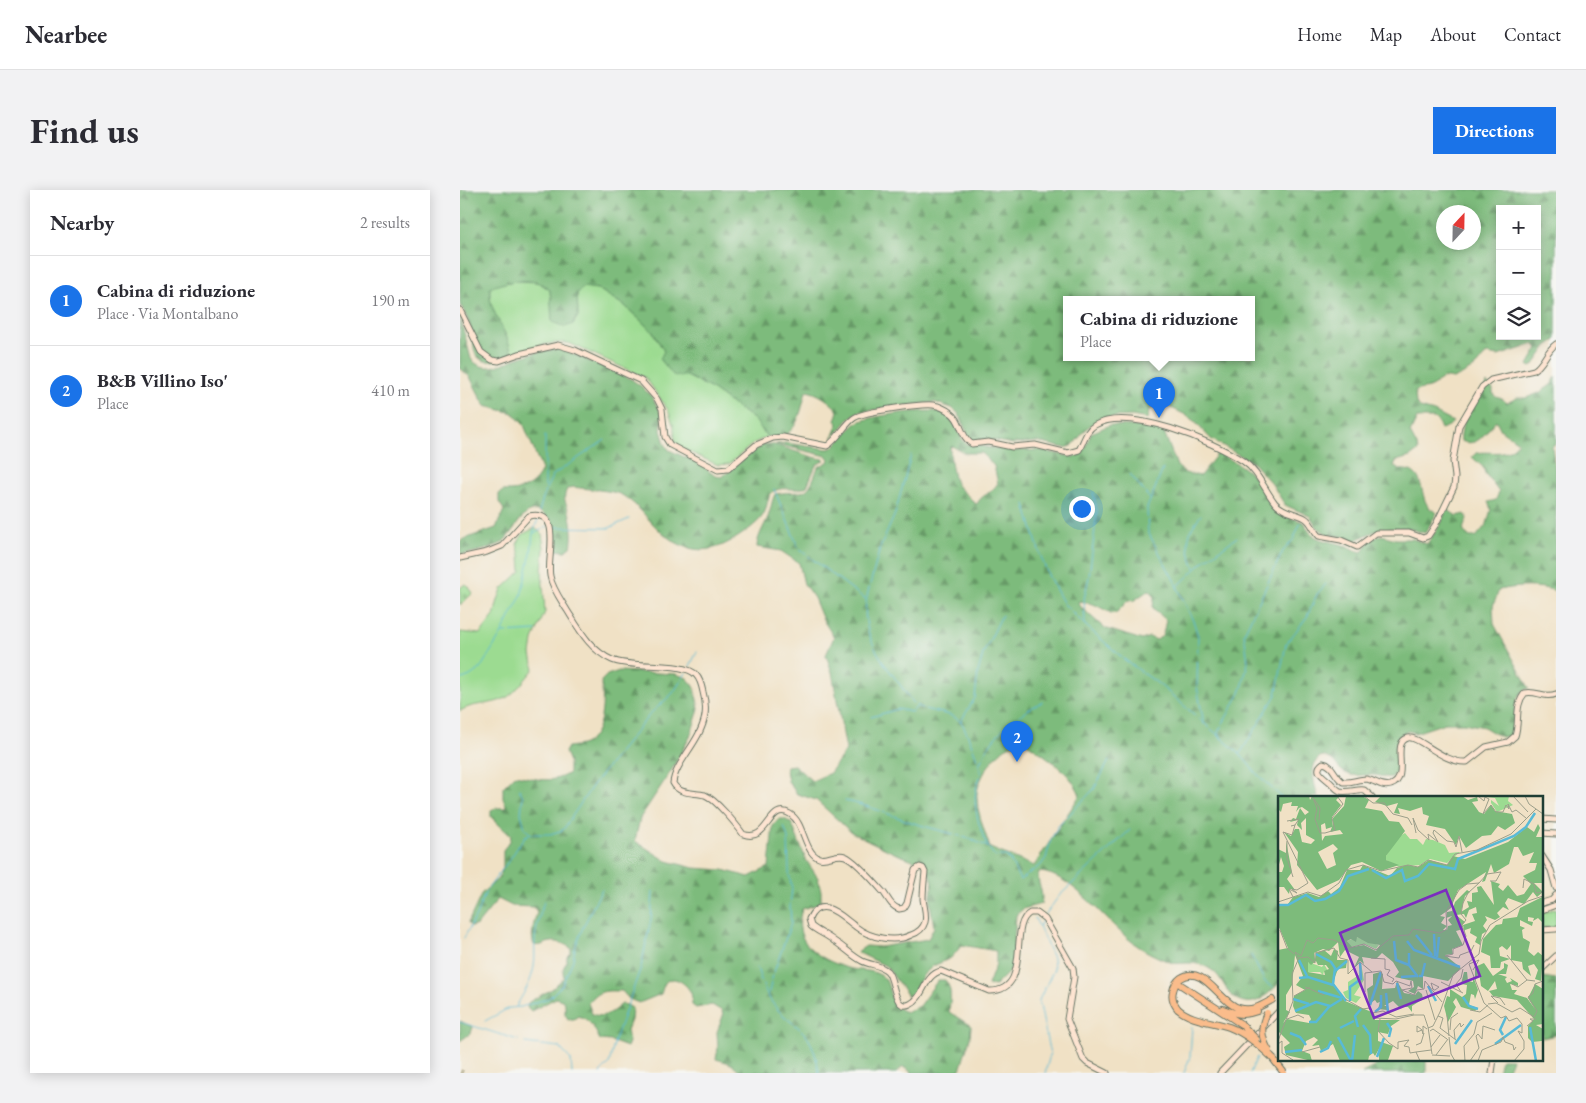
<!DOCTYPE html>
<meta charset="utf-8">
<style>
:root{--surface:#fff;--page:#f2f2f3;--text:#2b2b33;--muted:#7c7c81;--line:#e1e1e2;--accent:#1a73e8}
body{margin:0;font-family:"EB Garamond",serif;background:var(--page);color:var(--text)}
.controls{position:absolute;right:15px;top:15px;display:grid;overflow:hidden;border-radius:0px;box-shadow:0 2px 12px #0003}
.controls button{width:45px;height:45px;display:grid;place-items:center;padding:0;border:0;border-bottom:1px solid var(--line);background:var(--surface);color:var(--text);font:25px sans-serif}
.compass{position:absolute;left:976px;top:15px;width:45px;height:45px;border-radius:50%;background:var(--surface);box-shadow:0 2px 12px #0003;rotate:22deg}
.you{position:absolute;left:621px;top:318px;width:18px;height:18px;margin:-12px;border:4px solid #fff;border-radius:50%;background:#1a73e8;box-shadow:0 0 0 8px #1a73e833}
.badge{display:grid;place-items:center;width:32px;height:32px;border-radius:50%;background:var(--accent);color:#fff;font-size:16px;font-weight:700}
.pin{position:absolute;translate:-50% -41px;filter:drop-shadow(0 1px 2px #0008)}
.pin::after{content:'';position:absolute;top:26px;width:18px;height:15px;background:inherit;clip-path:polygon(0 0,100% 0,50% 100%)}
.popup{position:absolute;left:603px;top:106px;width:192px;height:65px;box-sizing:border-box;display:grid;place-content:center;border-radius:0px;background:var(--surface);filter:drop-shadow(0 1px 4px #0005);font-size:16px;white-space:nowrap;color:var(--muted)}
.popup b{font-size:19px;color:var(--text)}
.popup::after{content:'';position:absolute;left:50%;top:100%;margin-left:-10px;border:10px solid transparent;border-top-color:var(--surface)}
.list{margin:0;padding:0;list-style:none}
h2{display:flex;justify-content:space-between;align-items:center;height:65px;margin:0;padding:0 20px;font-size:21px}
h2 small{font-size:16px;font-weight:400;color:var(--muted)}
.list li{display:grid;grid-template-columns:32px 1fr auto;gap:15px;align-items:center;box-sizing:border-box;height:90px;padding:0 20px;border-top:1px solid var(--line)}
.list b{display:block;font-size:19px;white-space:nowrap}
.list p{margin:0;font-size:16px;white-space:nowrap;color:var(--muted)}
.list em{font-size:16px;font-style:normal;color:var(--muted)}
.icon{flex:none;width:28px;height:28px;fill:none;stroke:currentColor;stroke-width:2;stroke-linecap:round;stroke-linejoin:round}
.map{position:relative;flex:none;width:1096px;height:883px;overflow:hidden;border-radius:0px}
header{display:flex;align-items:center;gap:30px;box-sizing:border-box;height:70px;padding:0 25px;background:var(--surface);border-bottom:1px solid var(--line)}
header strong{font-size:24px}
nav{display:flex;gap:28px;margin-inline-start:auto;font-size:18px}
.intro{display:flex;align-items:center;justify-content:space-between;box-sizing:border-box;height:120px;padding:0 30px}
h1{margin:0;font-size:35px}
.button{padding:12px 22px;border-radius:0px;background:var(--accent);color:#fff;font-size:18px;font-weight:700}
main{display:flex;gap:30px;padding:0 30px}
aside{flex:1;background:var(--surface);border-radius:0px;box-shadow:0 2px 12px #0003}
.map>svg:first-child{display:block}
</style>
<header>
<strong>Nearbee</strong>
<nav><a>Home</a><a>Map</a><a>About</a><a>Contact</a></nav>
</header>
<div class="intro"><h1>Find us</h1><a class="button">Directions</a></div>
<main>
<aside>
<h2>Nearby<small>2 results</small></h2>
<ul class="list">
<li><span class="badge">1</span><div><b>Cabina di riduzione</b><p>Place · Via Montalbano</p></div><em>190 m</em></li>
<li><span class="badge">2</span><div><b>B&amp;B Villino Iso'</b><p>Place</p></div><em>410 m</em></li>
</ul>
</aside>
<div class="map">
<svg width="1096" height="883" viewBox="0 0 1096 883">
<defs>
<pattern id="forest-firs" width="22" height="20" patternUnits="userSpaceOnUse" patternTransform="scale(1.25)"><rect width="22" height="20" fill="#7dbb7b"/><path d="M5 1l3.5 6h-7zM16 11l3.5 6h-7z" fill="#696"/></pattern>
<pattern id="cemetery-stones" width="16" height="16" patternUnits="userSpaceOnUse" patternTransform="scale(1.25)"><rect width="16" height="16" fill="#9cdb91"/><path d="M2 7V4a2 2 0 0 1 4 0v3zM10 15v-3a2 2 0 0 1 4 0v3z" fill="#86bd7e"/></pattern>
</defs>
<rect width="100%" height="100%" fill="#f6f6f2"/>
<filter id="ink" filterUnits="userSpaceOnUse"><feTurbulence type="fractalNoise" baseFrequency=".02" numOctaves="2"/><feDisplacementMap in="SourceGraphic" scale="10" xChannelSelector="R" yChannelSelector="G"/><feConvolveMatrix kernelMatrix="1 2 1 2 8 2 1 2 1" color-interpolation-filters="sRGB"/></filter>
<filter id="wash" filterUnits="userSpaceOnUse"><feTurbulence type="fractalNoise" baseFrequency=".0096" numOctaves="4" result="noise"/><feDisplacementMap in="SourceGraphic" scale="20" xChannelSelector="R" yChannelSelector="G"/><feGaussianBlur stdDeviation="1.12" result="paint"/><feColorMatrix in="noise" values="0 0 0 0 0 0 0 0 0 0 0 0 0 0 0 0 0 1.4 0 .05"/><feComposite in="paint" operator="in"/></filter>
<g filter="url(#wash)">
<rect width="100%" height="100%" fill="#f0e1c5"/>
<path fill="#9cdb91" stroke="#5e8c62" d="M 54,91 L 78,92 L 90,100 L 93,132 L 118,126 L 117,104 L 123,97 L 138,99 L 165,116 L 192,141 L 204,161 L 227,186 L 250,198 L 295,230 L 307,247 L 294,253 L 269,274 L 258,275 L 223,259 L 215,252 L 214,237 L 208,220 L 186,188 L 109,153 C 89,151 70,158 51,164 C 49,140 27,122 30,98 L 38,94 Z
M 75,338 L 82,344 L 84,358 L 82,381 L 85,422 L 73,450 L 71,464 L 74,479 C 66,488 56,502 46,508 C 31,516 14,512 0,521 L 0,442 L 20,444 L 34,426 L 38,410 L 42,399 L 61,381 L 60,365 L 57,354 L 63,344 Z
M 1096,718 L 1096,737 L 1082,738 L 1082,723 Z"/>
<path fill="url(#forest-firs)" stroke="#4e7c58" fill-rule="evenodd" d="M 0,0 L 1096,0 L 1096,150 L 1087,156 L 1073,176 L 1070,177 L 1068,175 L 1078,158 L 1074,154 L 1038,166 L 1027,164 C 1022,167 1020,172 1016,176 C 1010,181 1000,186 993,189 C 979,185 980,193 971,197 C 965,200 960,198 955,202 L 956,214 L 960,218 L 974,222 L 993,232 L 989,236 L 981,239 L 978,232 L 974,228 L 957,228 L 950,243 L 957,256 L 958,261 L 950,267 L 936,271 L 934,276 L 939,280 C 971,277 955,315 975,321 L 977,323 L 965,343 L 947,338 L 920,339 L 893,351 L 881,346 L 868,345 L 857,337 L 850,326 L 825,315 L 812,294 L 793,273 L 751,249 L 734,231 L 724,224 L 707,216 L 689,219 L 688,229 L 672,226 L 650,227 L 646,231 L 634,233 L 628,237 L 612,256 L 605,258 L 577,252 L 553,254 L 526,249 L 513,251 L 509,247 L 498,223 L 492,218 L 474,212 L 398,222 C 387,228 382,240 372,248 L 378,233 L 375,231 L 378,221 C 372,212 357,202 346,201 C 342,216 339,239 323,246 C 319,248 311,247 307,247 L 295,230 L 250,198 L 227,186 L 214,186 L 200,169 L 204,161 L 193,142 L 165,116 L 138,99 L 123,97 L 117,104 L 118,126 L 113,134 L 105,137 L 92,132 L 90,100 C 87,98 83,94 79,93 C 67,88 42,92 30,98 C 27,122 49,140 51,164 C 43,169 26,176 18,167 C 13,162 14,154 13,148 C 11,136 6,125 0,114 ZM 1040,19 L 1077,19 L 1077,146 L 1040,146 ZM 984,22 L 1014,22 L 1014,52 L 984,52 ZM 606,109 L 792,109 L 792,167 L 606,167 Z
M 0,127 L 11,169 C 26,186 44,172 61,167 C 74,163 89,159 103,160 L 171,189 L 182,197 L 191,206 L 202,224 L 201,240 L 205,254 L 209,260 L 240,274 L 255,286 L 262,287 C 271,280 297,256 307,254 C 316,253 349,268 364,269 L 365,270 L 356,275 L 347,296 C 336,303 325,295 314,301 C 306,306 308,318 303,325 C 299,333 279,347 271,351 C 240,369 215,357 193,334 C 183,323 175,313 162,305 C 153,300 125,299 113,297 L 107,299 C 101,310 108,315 110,326 C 112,336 113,348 111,357 L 105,361 L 94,360 C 94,346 95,333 83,324 C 65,309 53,347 40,354 C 29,359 14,363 2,364 L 0,362 L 1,350 L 36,338 L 44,320 L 39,312 L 39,304 C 43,300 44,301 50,301 C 65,300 76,294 82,280 L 64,235 L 53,223 L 25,216 L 10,187 L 0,178 Z
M 1096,187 L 1096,254 L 1093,255 L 1092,257 L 1096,286 L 1096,401 C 1077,395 1058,396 1039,400 L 1033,416 L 1034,434 L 1069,498 C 1048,505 1059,532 1049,546 L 1041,547 L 1024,537 L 1004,533 L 985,533 L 955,543 L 949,541 L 942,543 L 935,556 L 937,581 L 932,587 C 922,588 920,585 912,585 C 902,584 893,588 884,582 C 874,576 878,570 862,566 C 847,573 855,595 858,607 L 820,607 L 820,793 C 808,803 798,817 781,811 C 776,809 772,807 769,803 C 763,794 759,784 750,779 C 744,775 736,773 728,773 C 723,773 718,774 713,773 C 703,770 684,761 675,754 C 648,735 612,683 579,682 C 575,692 585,701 581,714 L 563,719 L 556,725 L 552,779 L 535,796 L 528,795 L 536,774 L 536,761 L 502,755 L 491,768 L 473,776 L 464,784 L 453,803 L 448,806 L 426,776 L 397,762 L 406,756 L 420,757 L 468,749 L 474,737 L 470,712 L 473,691 L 464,674 L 434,663 L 391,642 L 356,610 L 337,604 L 328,591 L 326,580 L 327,576 L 334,575 L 352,591 L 370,583 L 386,560 L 372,482 L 366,465 L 374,447 L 363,430 L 354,408 L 344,394 L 339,373 L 321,361 L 297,357 C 297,347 304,337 308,327 C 311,320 311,312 315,304 C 345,299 346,311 358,277 L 368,272 L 369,269 L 367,266 L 316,254 L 326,253 L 368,259 L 372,258 C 381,250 388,239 397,233 C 407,226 473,217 484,223 C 497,230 497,244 506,254 L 553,261 L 579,260 L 613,267 L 621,264 L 624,261 L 631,243 L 650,235 L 674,236 L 704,242 L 717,276 L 725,283 L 740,286 L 758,263 C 775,272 791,280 801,296 C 806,304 809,314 816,320 C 824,328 836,328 845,333 C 851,352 868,350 883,355 C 890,357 895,361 902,362 L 911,350 L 921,345 L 936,349 L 953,349 L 967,354 L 982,332 L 986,319 L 997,326 L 1005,324 C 1011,330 1001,335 1004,342 L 1010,347 L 1016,347 L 1027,334 L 1031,319 L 1028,312 L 1036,310 L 1039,302 L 1025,283 L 1023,277 L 1012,267 L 1016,263 C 1031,260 1048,268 1058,252 L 1041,240 L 1036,230 C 1025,242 1019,258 1001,251 C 999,231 1017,209 1027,193 L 1033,199 C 1032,207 1037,207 1042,209 C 1044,210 1045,212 1047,213 L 1057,208 L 1066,208 L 1079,203 L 1091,195 ZM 492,256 L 505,263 L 522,263 L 534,276 L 538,293 C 532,303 521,305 517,314 L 514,313 C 510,306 502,302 497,295 C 493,290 490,266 490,258 ZM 689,400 C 697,405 693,411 693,418 L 706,430 L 703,444 L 697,450 L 689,447 L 682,450 L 644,438 L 621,417 L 618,412 L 620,411 C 626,413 631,413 635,415 C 656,424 651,430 668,410 L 673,411 ZM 563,550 C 583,565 611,581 620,605 L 574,676 L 530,658 C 525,642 518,625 517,609 C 515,592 532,568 545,558 C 550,555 557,552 563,550 Z
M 159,481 L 216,484 L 227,488 L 234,496 L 239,519 L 230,547 L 211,581 L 180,628 L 175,651 L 207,671 L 234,678 L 263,680 L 289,687 L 309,677 L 313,636 L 319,629 L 325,629 L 332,634 L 346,670 L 358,688 L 361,701 L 361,713 L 342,719 C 331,753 358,768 387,778 C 398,781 410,779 420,785 C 435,792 423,816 447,822 L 459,816 L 478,790 L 485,790 C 493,799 490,811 489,822 L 511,836 L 510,848 L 500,880 L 490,883 L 453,883 L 443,877 L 436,883 L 319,883 C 312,880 290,883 280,883 C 276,873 265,872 256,869 L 258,858 L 257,842 L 263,826 L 262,821 L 252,815 L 236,818 L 232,815 C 232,811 232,806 231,803 C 227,794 213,783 205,793 C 203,796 202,801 201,804 L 179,813 L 169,809 L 162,801 C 146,801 139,799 128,813 L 132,824 C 145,829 152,822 162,814 L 167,815 L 172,818 L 171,830 L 167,840 L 169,852 L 167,857 L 151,851 L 140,850 C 135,840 131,829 118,826 L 114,829 L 108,829 L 105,824 L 105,814 L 102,810 L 96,808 L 71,821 L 67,817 L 69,812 L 92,799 L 104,787 C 102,780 103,777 107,772 L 107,767 L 111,763 L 111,758 C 105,754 98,751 91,752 C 84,753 81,757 74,755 C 70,745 74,732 77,722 L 74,717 L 52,716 L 38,709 L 17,735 L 11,737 L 8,733 L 22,703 L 38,689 L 43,679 L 43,660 L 50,651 L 51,646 L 31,627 L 31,621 L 36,618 L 47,618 L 43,608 L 43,597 L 55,585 C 74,588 91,595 109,583 L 109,572 L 105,562 L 108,557 C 113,556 120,556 124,554 C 144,546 144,508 141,491 L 147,485 Z
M 1082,787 L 1096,789 L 1096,845 L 1082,848 Z
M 0,831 L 13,837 L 11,843 L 0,851 Z
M 923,869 L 966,869 L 966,883 L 902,883 L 914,877 Z
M 1041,869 L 1052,869 L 1046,883 L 1038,883 Z"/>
<path fill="url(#cemetery-stones)" stroke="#5e8c62" d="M 5,394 L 8,396 L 13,403 L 0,415 L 0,398 Z"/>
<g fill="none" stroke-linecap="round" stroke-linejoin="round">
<path stroke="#58bad7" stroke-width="1" d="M 85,246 L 85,297
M 451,265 L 435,324 L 420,358 L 408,402 C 398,441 419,467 441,496 C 445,501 449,509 455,514 C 468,524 490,520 501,532 C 505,536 520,576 521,581 C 521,588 517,593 516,600 C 512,617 523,656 536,667
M 703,279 L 687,318 L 688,342 L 714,390 L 734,433 L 738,446 L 737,497 L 744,534
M 670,284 L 690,309
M 314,299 L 339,359 L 405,409
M 565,314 L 580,364 L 589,387 L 604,414 L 625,435 L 665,470 L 700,495 L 780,564 L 796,583 L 821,607
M 79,322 L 85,301 L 93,285 L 145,250
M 94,337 L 149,338 L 169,329
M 74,343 L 88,337
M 735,378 C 725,355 725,345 741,325
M 717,397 L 743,372 L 777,347
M 625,434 L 624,409 L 629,387 L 637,322 L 633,302
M 43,443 L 76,441
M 230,476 L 237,462
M 0,490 L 10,486 L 20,479 L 42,443 L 61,406 L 71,363 L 73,343 L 78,329
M 411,527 L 438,519 L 451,522 L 458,516
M 501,531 L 515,508 L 518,482 L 523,464 L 542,425
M 762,549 L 758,542 L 780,503 L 783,494 L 788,472 L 784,443 L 823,361 L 833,350 L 841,332
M 780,564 L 816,505 L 826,454 L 847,427 L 857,404 L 866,394
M 520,573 C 532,544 555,526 582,512
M 59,599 L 63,606 L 61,623 L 65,639 L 71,644 L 90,644 L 103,640 L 133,595 L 191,523 L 213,503 L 226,483
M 385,611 C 409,615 429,625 451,632 C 477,641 503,644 528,657
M 539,666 L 546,666 L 550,670 L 560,690 L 581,675 L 586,668 L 591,649 L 598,636 L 634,599 L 649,571
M 585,725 L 599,706 L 670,640
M 575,728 L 593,768 L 594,779 L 579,810 L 590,865 L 585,883
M 579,737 L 582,731
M 4,748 L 16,726 L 26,701 L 50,669 L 65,646 L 70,644
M 791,765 L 805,792 L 813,797
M 297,778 C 302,793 307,808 318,820 C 324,827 332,832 339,838 C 353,850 356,865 359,883
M 308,806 L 313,785 L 331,733 L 330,715 L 332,699 L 329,682 L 328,648 L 324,636
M 56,817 C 62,805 70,795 73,781 C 76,770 74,760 75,749 C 76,736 81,723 84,711
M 25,831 L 49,818 L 61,817 L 89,808 L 102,795 L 113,770 L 115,758 L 123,737 L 142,699
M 0,832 L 58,850
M 65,853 L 99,857 L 111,870 L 112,883
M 140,883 L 149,874 L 155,850 L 181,777 L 191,729 L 193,702
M 724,883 L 730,867 L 732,837
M 790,883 L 797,867"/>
</g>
</g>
<g filter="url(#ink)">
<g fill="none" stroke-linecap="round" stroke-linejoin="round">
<path stroke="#c6c0a8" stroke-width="6" stroke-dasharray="6 3" stroke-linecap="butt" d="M 0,882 L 3,883"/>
<g stroke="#687667" stroke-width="7">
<path id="secondary" d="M 0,120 L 21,162 L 32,170 L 39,171 L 59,164 L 98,155 L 115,160 L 181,191 L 197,209 L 202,219 L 205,247 L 210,255 L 258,280 L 268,279 L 296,255 L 313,248 L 323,247 L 367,256 C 378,249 385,234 394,228 C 405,221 460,214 473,215 C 480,216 486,219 491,223 C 502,230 500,247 512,254 L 528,252 L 552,257 L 575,255 L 608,263 L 619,260 C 624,251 626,240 635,235 C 670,216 752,251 783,271 C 798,281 804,299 815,313 C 822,322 836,323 845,328 C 852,332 853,341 859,346 L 881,350 L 897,357 L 916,343 L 949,343 L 963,348 L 968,346 L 976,334 L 994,297 L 995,287 L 993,271 L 999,236 L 1022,197 L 1031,190 L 1074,180 C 1084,174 1086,161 1096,154
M 0,368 L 27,362 L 42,356 L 69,326 C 104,319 86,368 90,386 C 92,398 101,410 107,420 C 119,439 130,460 152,470 C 173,479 225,471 236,485 C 240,489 242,497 243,502 C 245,509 246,518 245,525 C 242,550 215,572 213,593 C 219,605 234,602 245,605 C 255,609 276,634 283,644 C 309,654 308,611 330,624 C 343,632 343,653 353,664 C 363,675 374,662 385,666 C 394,669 417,695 424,703 C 429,710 431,716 439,719 L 444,718 L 447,713 L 455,680 L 460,677 L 463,678 L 465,682 C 464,691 463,700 463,709 C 464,717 467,725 465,732 C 463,739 457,743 451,745 C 435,753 410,748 396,737 C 383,728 361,703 349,729 L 351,736 C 358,742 367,745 374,751 C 384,757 392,766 402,771 C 410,775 421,775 427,781 C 435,788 433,822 450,814 C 464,808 464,785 481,781 L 529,801 C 574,802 547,735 570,723 L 577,723 L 585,729 L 613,778 L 614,787 L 607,829 L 623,869 L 627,873 L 647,883
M 912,607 L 904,600 C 896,599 888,603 880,601 C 876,599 874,596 871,593 C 865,587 852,581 863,573 C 874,575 874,586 883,592 C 891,593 898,589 906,589 C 915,590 921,598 931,595 C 951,588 930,552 948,548 C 958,545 984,574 1007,572 L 1026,557 L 1048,552 L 1055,546 C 1060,532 1054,515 1065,503 C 1076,500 1085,509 1096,504
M 1082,629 L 1096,630
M 1082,643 L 1096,644
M 1082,666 L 1091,680 L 1096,698
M 1082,713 L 1092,710 L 1096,705
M 1082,720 L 1096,715
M 1082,740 L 1096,739
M 1082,779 L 1096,766
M 760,883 L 820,820
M 1032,883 L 1034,869"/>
</g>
<g stroke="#687667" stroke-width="8">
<path id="highway" d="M 721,795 L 781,834
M 718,819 C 714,814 711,808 713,801 C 714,796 717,791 721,788 C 743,773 760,813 779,818 C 792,822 801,816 812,810
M 763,819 C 776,824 784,826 797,821"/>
</g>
<use href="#secondary" stroke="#fde4d1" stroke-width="5"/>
<use href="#highway" stroke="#fabc8b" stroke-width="6"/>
<g stroke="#687667" stroke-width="8" stroke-linecap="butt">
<path id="highway-bridge" d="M 718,819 C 732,831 752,831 769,837 C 787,844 800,856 814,869
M 807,823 C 800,837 801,848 809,861
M 781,834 L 796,849
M 811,866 L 824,883"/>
</g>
<use href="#highway-bridge" stroke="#fabc8b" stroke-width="6"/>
</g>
</g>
<g transform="translate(818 606)">
<rect width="265" height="265" fill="#f0e1c5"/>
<path d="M 202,0 L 231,0 L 230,5 L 235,9 L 219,16 L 213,7 L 213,4 L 221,10 L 217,2 ZM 127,37 L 132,43 L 139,43 L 145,49 L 148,43 L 155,44 L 167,49 L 171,57 L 182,56 L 169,67 L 152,63 L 142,69 L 121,71 L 108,64 L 108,60 L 119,42 ZM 79,141 L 91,146 L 101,149 L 98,153 L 87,148 L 73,151 L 69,145 ZM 30,166 L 44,171 L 46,168 L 50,175 L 46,175 L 45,179 L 42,176 L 30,176 ZM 83,167 L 86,184 L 76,199 L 83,201 L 78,207 L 68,202 L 65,196 L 70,194 L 70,186 L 81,179 Z" fill="#9cdb91"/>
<path d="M 0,0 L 31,0 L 32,4 L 34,0 L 61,1 L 58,4 L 63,9 L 54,21 L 55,31 L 55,22 L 66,10 L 68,0 L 86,1 L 91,4 L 87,12 L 104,15 L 111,25 L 121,26 L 127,35 L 108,60 L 108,64 L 121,69 L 103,75 L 84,66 L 73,69 L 61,84 L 39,94 L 19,69 L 20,56 L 6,36 L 13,40 L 17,33 L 21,33 L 24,46 L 33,48 L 37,44 L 28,39 L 28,22 L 23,27 L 24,34 L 19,29 L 20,24 L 12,26 L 15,22 L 18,23 L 22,12 L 27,19 L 31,16 L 24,11 L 21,12 L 18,16 L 20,10 L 13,10 L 14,6 L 5,8 L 3,16 L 0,13 ZM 47,27 L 48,33 L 54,31 L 52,36 L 62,34 L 65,38 L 47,40 L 44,45 L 43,29 ZM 55,48 L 60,53 L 55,57 L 58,69 L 49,73 L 40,56 ZM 103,0 L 184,0 L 190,4 L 199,1 L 200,5 L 194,6 L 201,16 L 206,18 L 213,9 L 217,15 L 234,18 L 237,27 L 227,34 L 220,30 L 213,39 L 204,40 L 188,52 L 181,40 L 178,49 L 167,33 L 148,29 L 151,20 L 145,18 L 144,11 L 132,15 L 120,12 L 122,18 L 116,17 L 120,7 L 109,10 L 97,6 ZM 260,28 L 262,32 L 258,41 L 265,41 L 265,87 L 256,87 L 265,96 L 259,101 L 255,96 L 246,108 L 230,102 L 227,107 L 231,114 L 225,111 L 219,117 L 222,121 L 217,124 L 207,120 L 209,124 L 205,130 L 209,135 L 204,138 L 202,149 L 197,146 L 199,141 L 192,137 L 193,132 L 187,134 L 187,138 L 185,129 L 197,125 L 194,118 L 199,117 L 198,111 L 191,114 L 188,122 L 186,118 L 178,119 L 187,126 L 184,129 L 185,133 L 178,135 L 185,149 L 174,153 L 175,158 L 167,159 L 183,172 L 170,185 L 145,180 L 145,193 L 140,190 L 137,198 L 130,195 L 136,191 L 135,185 L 117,181 L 121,176 L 115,166 L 104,157 L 98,163 L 84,161 L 86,168 L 82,165 L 76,172 L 81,161 L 67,154 L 62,161 L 60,146 L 51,155 L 45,153 L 36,157 L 37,163 L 38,157 L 46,154 L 53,160 L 56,153 L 60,155 L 59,164 L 69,164 L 68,172 L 60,173 L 55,186 L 67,205 L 96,217 L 97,224 L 122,224 L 113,230 L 110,238 L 100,236 L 100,245 L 115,250 L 110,264 L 101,264 L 101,253 L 97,260 L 95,257 L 91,260 L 90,265 L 62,265 L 55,248 L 43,255 L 41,249 L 34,250 L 40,244 L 36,241 L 28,245 L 24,255 L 32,258 L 34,265 L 8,259 L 6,251 L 12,247 L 0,235 L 0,154 L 10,152 L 0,129 L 0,108 L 10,108 L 15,101 L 30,97 L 41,101 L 50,95 L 53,98 L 62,91 L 69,74 L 82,74 L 85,69 L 112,80 L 119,72 L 129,69 L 140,71 L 151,64 L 169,69 L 175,60 L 187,63 L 230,46 L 249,31 L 256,36 ZM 236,51 L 240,51 L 245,60 L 256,56 L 251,67 L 259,67 L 257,74 L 245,80 L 253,88 L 246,98 L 239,100 L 230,89 L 225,95 L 220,91 L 222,88 L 213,85 L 216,109 L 203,90 L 199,91 L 200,96 L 194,97 L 194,106 L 189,105 L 191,111 L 183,116 L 187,100 L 192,96 L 189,94 L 177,106 L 174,115 L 169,116 L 168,122 L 174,120 L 170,124 L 174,129 L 170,130 L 169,134 L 165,134 L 169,130 L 163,127 L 167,121 L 162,120 L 173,112 L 180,94 L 208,76 L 204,86 L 207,85 L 213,68 L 216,77 L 231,68 ZM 79,141 L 90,147 L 102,149 L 98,155 L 86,149 L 74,151 L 69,145 L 73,143 L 78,146 ZM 17,159 L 25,180 L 18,189 L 27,194 L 16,200 L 15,210 L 18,217 L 31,219 L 33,223 L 31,227 L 9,223 L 5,227 L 12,216 L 8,214 L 8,199 L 14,189 ZM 38,165 L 40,169 L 48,169 L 51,173 L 46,175 L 47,179 L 30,176 L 30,166 L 33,169 ZM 8,45 L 14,76 L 9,83 L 17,94 L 12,93 L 11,98 L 6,91 L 0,91 L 0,76 L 4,76 L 6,70 L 3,61 L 0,72 L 0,53 L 8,57 ZM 264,101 L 264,126 L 260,122 L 255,125 L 256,122 L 250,121 L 250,125 L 255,126 L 254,130 L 242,124 L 242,130 L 247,132 L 244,134 L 245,142 L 252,146 L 250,155 L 256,160 L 260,156 L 265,160 L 263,185 L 257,183 L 260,174 L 256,168 L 250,170 L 253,180 L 245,173 L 244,166 L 233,164 L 233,149 L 229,154 L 224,150 L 221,152 L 222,160 L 232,163 L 223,166 L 222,172 L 213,172 L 212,160 L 203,156 L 205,143 L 218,129 L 224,128 L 225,123 L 239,121 L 242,112 ZM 206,167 L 215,180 L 226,172 L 226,167 L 230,169 L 228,178 L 220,178 L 229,181 L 227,183 L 229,187 L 234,185 L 232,182 L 240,187 L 240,190 L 232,188 L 234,194 L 239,194 L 236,198 L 249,202 L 257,213 L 250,202 L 257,188 L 265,193 L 265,228 L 258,229 L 265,233 L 264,245 L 254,246 L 250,242 L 250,230 L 256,223 L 239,204 L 215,200 L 211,195 L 219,193 L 217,185 L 210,195 L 203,190 L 201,176 L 197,185 L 197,171 ZM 102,176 L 105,178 L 104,193 L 117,192 L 119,185 L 126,197 L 137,199 L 140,195 L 144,198 L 145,203 L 134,210 L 134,216 L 130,211 L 121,211 L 115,205 L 106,210 L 110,210 L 109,214 L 100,213 L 102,206 L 99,207 L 97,204 L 91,208 L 89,193 L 95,189 L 95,178 ZM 186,176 L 189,176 L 190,185 L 195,186 L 195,180 L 200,194 L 197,203 L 196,199 L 193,198 L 191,209 L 200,212 L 197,215 L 183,211 L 178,202 L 175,206 L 178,211 L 170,226 L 166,210 L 169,200 L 172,201 L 172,193 L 184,201 L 188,198 L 189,189 L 183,188 Z" fill="#7dbb7b" fill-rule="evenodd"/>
<path fill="none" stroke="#58bad7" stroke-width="2.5" d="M 94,74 L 108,82 L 124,74 L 127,85 L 140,80 L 151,68 L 177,73 L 180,63 L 236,40 L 248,31 L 257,17M 0,109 L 10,109 L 28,99 L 37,105 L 47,103 L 61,95 L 70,80 L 91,73M 156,138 L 157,160M 138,139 L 154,159M 116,145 L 118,164 L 131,169M 129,145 L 136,154 L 182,171M 131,157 L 131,169 L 140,181M 38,158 L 53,166 L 57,172 L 55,188 L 68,205M 159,161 L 161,141M 21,164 L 29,180M 57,175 L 69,165M 141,180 L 144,180 L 147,167M 123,181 L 138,180M 21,182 L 30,181 L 55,189M 119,187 L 123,203M 150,190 L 158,205M 40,195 L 64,202M 108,197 L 110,216M 185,201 L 191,210 L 200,213M 15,203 L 31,208M 72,205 L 72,191 L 83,183 L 82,167M 92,209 L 103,176M 17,215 L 38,206 L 52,210M 97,216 L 103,211 L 103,199M 31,226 L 38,226 L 51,211 L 64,203M 109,227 L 113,233 L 111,241M 85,229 L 92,239 L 93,258M 80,231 L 77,220 L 83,213M 252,231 L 258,265M 62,232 L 76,225M 12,237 L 22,241 L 28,249M 225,239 L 222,234 L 228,221M 60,241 L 73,265M 177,248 L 194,224M 217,248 L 243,229M 7,256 L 24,254M 42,256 L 50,252 L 53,245M 99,261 L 106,242M 74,265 L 77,239"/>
<path fill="none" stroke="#9c9f8b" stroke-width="1" d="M 34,0 L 39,12 L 37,23 L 42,37 L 47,37 L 57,34 L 54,22 L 65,8 L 59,0M 86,0 L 95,7 L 106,7 L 115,18 L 130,22 L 134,29M 200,0 L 206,5 L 207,1 L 211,3 L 205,18 L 213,9 L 218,16 L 225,16 L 228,9 L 231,13 L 230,8 L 234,16 L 238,14 L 248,22M 235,0 L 250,16M 247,0 L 251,8 L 265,18M 36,3 L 42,12 L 41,24M 9,25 L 21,23 L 17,29M 13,30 L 17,29 L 14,39 L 5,36 L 30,87 L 19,94 L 14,93 L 19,97 L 11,93 L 15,101M 138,37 L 135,22 L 140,34 L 151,44 L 150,38 L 160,46 L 155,37 L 156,34 L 169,45 L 176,46 L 178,51 L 181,40 L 184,56M 9,45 L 9,62 L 15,81M 212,85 L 218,85 L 223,76M 201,87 L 209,78 L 223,76M 245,92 L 246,83 L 256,88 L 258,97 L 265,96M 0,106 L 30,96 L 43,100 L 61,87 L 68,74 L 85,69 L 103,75 L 130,69 L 140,71 L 150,64 L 169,69 L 177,58 L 199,54 L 233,38 L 258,13M 2,134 L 9,152 L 16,158M 196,149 L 193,155 L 182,159 L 181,162 L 167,160 L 175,158 L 175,153 L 185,149 L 188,140 L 184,129 L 188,124 L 183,118 L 185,107 L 190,97 L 201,87M 229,159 L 249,184M 20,162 L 30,161 L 37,167 L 37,157 L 56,152 L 62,162 L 70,164 L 70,178 L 82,166 L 94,176M 93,162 L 107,163 L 107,173 L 112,174 L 109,179 L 116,183 L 114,186M 191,168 L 206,207 L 223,222 L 228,220 L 231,225 L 239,222 L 244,228 L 244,237 L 240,235 L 246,245 L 246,253 L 236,265M 191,168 L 201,164 L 195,174M 163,186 L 185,197M 234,188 L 240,191 L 249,184 L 257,185M 27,191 L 46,199M 154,192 L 156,194 L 157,194 L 161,191 L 153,187 L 155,193M 148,194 L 157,224M 87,196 L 87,177 L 103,175 L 106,186 L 115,188 L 118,185 L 132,190 L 133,185 L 134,192 L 124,194 L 136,199 L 139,194 L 146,193 L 147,185 L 164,206M 183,196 L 178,188 L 183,182 L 185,173M 16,200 L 32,191M 67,203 L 85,213 L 91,212 L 94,217 L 105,215 L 118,221 L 136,218M 220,207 L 213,200 L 222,202 L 227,209M 210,208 L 218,207 L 234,216 L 242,212 L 256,221 L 259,215 L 250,201 L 255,197 L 257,188 L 265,185M 192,214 L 202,216 L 210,209M 136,219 L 146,219 L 150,231M 169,219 L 171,240M 160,220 L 165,222 L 162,232 L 178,244M 97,222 L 118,223 L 136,219M 9,223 L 20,219 L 26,222M 102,223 L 100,235 L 111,247 L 120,253 L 120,246 L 131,244 L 126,250 L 131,251 L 132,257 L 138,256 L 142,265M 249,230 L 255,225 L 252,223 L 258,223M 150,231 L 154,258M 150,232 L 155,230 L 162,216 L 175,179 L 201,158 L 203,145 L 212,129 L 250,105 L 265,100M 144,234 L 139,236 L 139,230 L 144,234 L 145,238 L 145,230 L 149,233M 172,234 L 173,222 L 180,217M 152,235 L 155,233 L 169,243M 171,241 L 173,258 L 177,265M 177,243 L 176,234 L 182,227 L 183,231 L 186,228M 0,245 L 15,205 L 14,178 L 20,164 L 17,156 L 23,160 L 29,144 L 35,147 L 40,142 L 56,144 L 71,152 L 86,148 L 98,154 L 115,140 L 131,139 L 135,133 L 162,137 L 169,133 L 168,116 L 181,94 L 189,88 L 201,87M 0,248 L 4,245 L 4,257 L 15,264M 138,249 L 143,247 L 146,237M 153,251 L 162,239M 201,252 L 198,240 L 200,238 L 204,243 L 205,230 L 217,234M 24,256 L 42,251M 138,256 L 153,254M 154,259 L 172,260M 158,259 L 170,243M 187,265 L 186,250 L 196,238 L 199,226 L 214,217M 192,265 L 201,252M 200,265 L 204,254 L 223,246 L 225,241 L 227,246 L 235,249 L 236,254 L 238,251"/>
<path fill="#7b2cbf" fill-opacity="0.15" stroke="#7b2cbf" stroke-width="2.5" d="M 168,94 L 202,180 L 96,222 L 62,137 Z"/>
<rect width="265" height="265" fill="none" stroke="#1f3d34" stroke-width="2.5"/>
</g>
</svg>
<div class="controls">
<button>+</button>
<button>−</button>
<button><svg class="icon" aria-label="layers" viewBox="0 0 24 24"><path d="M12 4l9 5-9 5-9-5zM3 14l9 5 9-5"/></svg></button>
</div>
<svg class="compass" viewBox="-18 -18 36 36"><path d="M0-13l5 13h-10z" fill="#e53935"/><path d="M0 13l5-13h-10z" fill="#7c7c81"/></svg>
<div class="you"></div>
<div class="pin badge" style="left:699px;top:228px">1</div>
<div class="popup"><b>Cabina di riduzione</b>Place</div>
<div class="pin badge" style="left:557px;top:572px">2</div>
</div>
</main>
